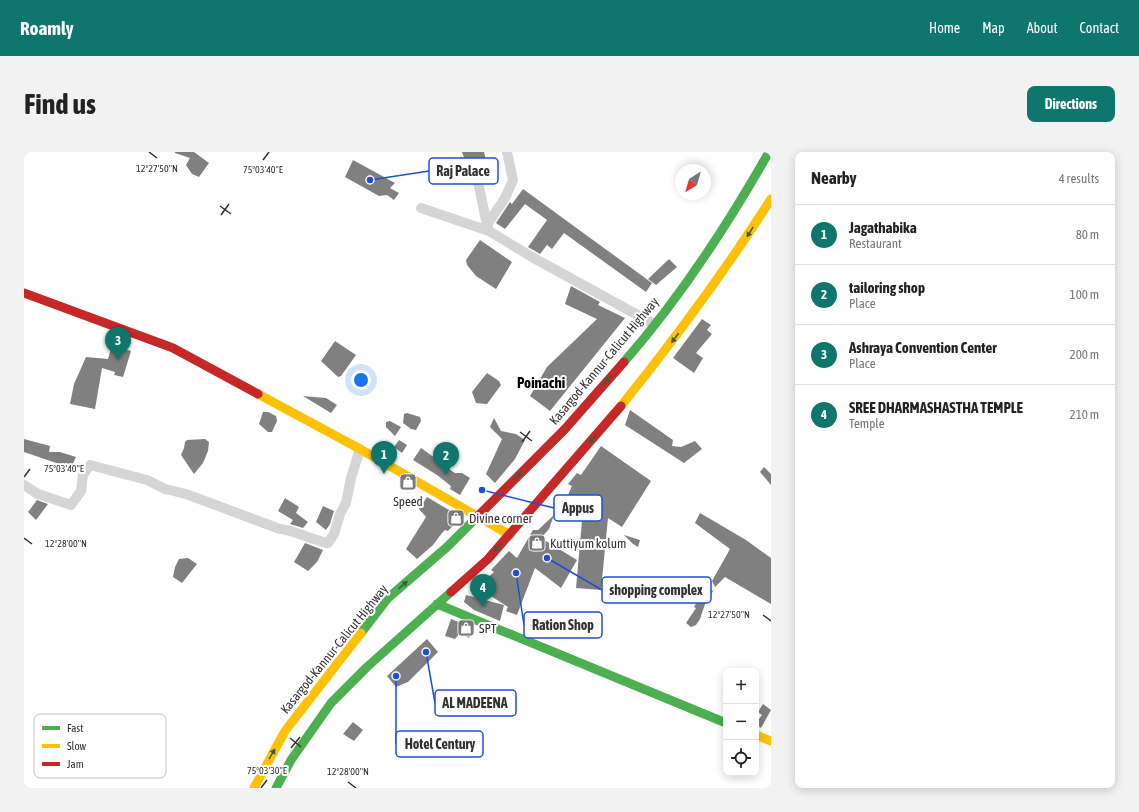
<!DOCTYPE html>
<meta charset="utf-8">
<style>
:root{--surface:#fff;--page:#f2f2f2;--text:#222;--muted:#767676;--line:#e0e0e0;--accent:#0f766e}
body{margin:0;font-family:"Asap Condensed",sans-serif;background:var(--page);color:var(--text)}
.controls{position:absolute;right:12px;bottom:12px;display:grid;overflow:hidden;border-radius:8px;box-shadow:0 2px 10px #0003}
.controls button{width:36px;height:36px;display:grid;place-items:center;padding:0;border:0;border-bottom:1px solid var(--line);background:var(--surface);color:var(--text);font:20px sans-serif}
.compass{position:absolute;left:651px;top:12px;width:36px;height:36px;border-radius:50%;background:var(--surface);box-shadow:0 2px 10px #0003;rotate:217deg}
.you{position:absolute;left:337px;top:228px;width:14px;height:14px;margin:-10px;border:3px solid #fff;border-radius:50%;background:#1a73e8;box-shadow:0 0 0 6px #1a73e833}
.badge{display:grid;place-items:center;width:26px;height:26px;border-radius:50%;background:var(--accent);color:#fff;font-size:13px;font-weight:700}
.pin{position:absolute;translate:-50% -33px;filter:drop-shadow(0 1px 2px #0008)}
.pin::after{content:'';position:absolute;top:21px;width:14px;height:12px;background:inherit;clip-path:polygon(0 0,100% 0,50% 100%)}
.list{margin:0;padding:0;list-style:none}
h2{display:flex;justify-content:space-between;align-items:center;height:52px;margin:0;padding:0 16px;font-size:17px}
h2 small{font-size:13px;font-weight:400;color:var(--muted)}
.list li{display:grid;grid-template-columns:26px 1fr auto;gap:12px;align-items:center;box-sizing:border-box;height:60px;padding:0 16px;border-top:1px solid var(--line)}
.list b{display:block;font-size:15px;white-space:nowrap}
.list p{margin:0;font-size:13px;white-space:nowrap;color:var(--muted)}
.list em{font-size:13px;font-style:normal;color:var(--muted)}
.icon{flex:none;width:22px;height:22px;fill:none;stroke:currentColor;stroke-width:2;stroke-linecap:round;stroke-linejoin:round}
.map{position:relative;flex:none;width:747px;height:636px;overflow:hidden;border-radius:8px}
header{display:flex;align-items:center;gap:24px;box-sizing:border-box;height:56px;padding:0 20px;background:var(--accent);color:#fff}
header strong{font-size:19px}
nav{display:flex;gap:22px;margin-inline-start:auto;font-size:14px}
.intro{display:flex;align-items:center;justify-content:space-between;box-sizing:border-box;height:96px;padding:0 24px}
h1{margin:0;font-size:28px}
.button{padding:10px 18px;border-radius:8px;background:var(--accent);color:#fff;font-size:14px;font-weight:700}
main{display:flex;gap:24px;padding:0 24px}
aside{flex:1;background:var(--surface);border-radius:8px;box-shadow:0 2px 10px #0003}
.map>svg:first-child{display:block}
</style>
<header>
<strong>Roamly</strong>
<nav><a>Home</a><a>Map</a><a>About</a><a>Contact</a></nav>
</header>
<div class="intro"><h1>Find us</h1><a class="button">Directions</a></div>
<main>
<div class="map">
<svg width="747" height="636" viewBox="0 0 747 636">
<rect width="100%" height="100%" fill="#fff"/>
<path fill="#808080" d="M 151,0 L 170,0 L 185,11 L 175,25 L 168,22 L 162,13 L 166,6 L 151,1 Z
M 438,0 L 460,0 L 462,8 L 443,14 Z
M 329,8 L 371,31 L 366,36 L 375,41 L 370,48 L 363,43 L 355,44 L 321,25 Z
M 499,37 L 628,131 L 622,140 L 540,81 L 528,97 L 523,93 L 516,102 L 504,95 L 523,68 L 501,52 L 481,77 L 472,71 L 486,50 L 488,52 Z
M 456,88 L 488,110 L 472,137 L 452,124 L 443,113 L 442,108 Z
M 645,107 L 653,115 L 632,133 L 624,127 Z
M 547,134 L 576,150 L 574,153 L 601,166 L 526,259 L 506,244 L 523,215 L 573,167 L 541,152 Z
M 678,167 L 687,173 L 683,178 L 688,182 L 672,201 L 679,206 L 670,221 L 649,206 Z
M 311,189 L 332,203 L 317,224 L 314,225 L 297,209 Z
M 88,193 L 107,199 L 99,225 L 90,223 L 91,220 L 78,216 L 71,257 L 46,252 L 50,232 L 62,205 L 84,207 Z
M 463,221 L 475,229 L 477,233 L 463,252 L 452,251 L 448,240 Z
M 279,244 L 302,246 L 313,253 L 307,261 Z
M 606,258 L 649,288 L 648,294 L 657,295 L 671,289 L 678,297 L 660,311 L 601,273 Z
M 239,260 L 244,260 L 252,264 L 253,269 L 248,280 L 244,280 L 235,272 Z
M 383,261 L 396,265 L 397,269 L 392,278 L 387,277 L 379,271 L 380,262 Z
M 470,266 L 477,279 L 492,282 L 501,288 L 491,307 L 471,331 L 462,322 L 478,287 L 466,275 Z
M 366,269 L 377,275 L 371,284 L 362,275 L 362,270 Z
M 0,287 L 26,294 L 25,300 L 36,300 L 52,305 L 47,316 L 0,300 Z
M 181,287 L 185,290 L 184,299 L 179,311 L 170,322 L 157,303 L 160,296 L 161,290 L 163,288 Z
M 375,288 L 383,293 L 378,301 L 370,295 Z
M 577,294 L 627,329 L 598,375 L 584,366 L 577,438 L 552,436 L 558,369 L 538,356 L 548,334 L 544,332 L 553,321 L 557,323 Z
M 397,296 L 411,306 L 413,304 L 422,311 L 420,314 L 431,321 L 438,321 L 446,326 L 436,343 L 426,337 L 427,334 L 413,323 L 389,308 Z
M 740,315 L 747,322 L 747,333 L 736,320 Z
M 403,345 L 437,365 L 424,379 L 421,378 L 418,381 L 409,393 L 393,407 L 382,397 L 402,365 L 395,357 Z
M 261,346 L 275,355 L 272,361 L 284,370 L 279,376 L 266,372 L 269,368 L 254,359 Z
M 13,348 L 24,352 L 12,368 L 4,360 Z
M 299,354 L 310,359 L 306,372 L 302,378 L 292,370 Z
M 676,361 L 722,388 L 747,406 L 747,452 L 701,425 L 691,435 L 688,429 L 706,397 L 671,371 Z
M 530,363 L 525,377 L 517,386 L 553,408 L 537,436 L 511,416 L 493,463 L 482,459 L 484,455 L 453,435 L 470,420 L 467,418 L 485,399 L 493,406 L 509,378 L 514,378 Z
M 600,383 L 616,388 L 614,395 L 609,392 Z
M 281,391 L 299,398 L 293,410 L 284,419 L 270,410 Z
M 164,406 L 173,412 L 158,431 L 149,425 L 151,415 L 155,407 Z
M 690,438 L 682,449 L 676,467 L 672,473 L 667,475 L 662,471 L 672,456 L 670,455 L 674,448 L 678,443 Z
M 442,443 L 480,453 L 476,469 L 450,458 L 440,450 Z
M 427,467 L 450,476 L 445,486 L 436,481 L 431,487 L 421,484 Z
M 403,487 L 414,500 L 384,530 L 372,535 L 363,524 Z
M 739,552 L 747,558 L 737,576 L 732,571 L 738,563 L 734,560 Z
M 329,570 L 339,578 L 330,589 L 319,582 Z"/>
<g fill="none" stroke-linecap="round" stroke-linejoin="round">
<path stroke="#d5d5d5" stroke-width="10" d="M 483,0 L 489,28 L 481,46 L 463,73 L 465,79 L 508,105 L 630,172
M 452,20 L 463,73
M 397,56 L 465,79
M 0,333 L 14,342 L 47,353 L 57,339 L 59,323 L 66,313 L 123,328 L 141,337 L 162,342 L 256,377 C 270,378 287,388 304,391 L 310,382 L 316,362 L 322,351 L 327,326 L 336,297"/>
<path stroke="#4caf50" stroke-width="9" d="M 600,210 C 656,146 703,74 745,0
M 413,452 L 702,571
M 337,481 L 364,446 L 423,395 L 452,366
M 252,636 L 267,608 L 307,551 L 343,515 L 427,440"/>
<path stroke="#ffc107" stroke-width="9" d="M 234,242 L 336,297 L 486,383
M 597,254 C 651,187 701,119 747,47
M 732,583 L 747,589
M 230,636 L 261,579 L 337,481"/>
<path stroke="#c62828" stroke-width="9" d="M 0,141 L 149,196 L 234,242
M 452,366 L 541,277 L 600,210
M 427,440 L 464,407 L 597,254"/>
</g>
<defs><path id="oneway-solid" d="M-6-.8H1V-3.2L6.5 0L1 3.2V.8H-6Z"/></defs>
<g fill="#3a5d3c">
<use href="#oneway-solid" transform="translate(726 80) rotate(122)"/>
<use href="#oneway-solid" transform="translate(651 186) rotate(127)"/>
<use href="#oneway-solid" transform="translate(582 229) rotate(-49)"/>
<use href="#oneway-solid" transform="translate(569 287) rotate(131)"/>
<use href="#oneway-solid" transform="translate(493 324) rotate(-45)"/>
<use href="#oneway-solid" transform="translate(474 395) rotate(132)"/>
<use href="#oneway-solid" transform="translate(379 433) rotate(-41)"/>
<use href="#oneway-solid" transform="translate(248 602) rotate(-60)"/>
</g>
<path fill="none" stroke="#313131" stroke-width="1.5" d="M 125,0 L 133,6M 239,8 L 245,0M 196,54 L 207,62M 197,63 L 205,52M 496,280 L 508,289M 498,290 L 506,279M 0,325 L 6,317M 0,386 L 8,392M 739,463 L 747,469M 266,586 L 277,595M 267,596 L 276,585M 324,630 L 332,636M 237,636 L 243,628"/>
<defs>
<g id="shop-square" transform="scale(0.9)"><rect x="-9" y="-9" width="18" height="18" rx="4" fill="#797979" stroke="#fff"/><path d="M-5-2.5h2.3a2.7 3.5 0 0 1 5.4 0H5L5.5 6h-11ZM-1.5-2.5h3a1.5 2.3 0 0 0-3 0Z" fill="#fff"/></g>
</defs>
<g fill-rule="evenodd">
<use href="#shop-square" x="384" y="330"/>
<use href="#shop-square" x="432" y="366"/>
<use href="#shop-square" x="513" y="391"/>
<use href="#shop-square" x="442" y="476"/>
</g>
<g text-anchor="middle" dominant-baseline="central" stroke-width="4" stroke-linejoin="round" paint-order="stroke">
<g font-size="13" fill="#313131" stroke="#fff">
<text transform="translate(580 209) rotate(-50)">Kasargod-Kannur-Calicut Highway</text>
<text transform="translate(310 497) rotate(-51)">Kasargod-Kannur-Calicut Highway</text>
</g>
<g font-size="13" fill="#313131" stroke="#fff" text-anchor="start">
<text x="384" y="349" text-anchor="middle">Speed</text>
<text x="445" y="366">Divine corner</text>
<text x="526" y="391">Kuttiyum kolum</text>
<text x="455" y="476">SPT</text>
</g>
<g font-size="15" font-weight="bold" fill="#000" stroke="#fff">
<text x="517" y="230">Poinachi</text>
</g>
</g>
<rect x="10" y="562" width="132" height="64" rx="6" fill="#fff" stroke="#c1c1c1" stroke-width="1"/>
<rect x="18" y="574" width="18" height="4" fill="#4caf50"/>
<rect x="18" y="592" width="18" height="4" fill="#ffc107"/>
<rect x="18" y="610" width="18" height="4" fill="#c62828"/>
<g font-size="11" fill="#313131">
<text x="43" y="580">Fast</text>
<text x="43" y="598">Slow</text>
<text x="43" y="616">Jam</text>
</g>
<g font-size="10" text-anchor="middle" fill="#313131" stroke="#fff" stroke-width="4" stroke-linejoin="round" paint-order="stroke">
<text x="133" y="20">12°27'50"N</text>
<text x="239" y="21">75°03'40"E</text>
<text x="40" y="320">75°03'40"E</text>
<text x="42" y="395">12°28'00"N</text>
<text x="705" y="466">12°27'50"N</text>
<text x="243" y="622">75°03'30"E</text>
<text x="324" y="623">12°28'00"N</text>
</g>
<path fill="none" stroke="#1d4ed8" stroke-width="1.5" d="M346 28L405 19M458 338L530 356M523 406L578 438M492 421L500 473M402 500L411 551M372 524L372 592"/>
<g fill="#1d4ed8" stroke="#fff" stroke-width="1.5">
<circle cx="346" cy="28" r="4"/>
<circle cx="458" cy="338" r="4"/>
<circle cx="523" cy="406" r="4"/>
<circle cx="492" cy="421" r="4"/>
<circle cx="402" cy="500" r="4"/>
<circle cx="372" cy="524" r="4"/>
</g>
<g fill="#fff" stroke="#1d4ed8" stroke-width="1.5">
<rect x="405" y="6" width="69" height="26" rx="4"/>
<rect x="530" y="343" width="48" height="26" rx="4"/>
<rect x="578" y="425" width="109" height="26" rx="4"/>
<rect x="500" y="460" width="78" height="26" rx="4"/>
<rect x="411" y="538" width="81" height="26" rx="4"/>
<rect x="372" y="579" width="87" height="26" rx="4"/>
</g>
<g font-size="14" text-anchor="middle" font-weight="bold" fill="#313131">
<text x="439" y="24">Raj Palace</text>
<text x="554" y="361">Appus</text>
<text x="632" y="443">shopping complex</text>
<text x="539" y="478">Ration Shop</text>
<text x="451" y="556">AL MADEENA</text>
<text x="416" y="597">Hotel Century</text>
</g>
</svg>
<div class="controls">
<button>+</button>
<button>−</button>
<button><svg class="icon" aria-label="locate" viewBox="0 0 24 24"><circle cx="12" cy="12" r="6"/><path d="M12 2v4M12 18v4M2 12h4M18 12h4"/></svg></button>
</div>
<svg class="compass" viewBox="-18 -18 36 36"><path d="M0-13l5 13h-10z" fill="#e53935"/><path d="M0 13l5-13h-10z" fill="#767676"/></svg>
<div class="you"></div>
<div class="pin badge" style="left:360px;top:322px">1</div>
<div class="pin badge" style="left:422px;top:323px">2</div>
<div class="pin badge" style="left:94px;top:208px">3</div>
<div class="pin badge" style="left:459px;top:455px">4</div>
</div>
<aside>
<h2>Nearby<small>4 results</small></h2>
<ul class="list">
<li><span class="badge">1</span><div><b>Jagathabika</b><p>Restaurant</p></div><em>80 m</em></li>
<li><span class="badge">2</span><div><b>tailoring shop</b><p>Place</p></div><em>100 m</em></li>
<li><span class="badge">3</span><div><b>Ashraya Convention Center</b><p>Place</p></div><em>200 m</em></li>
<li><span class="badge">4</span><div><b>SREE DHARMASHASTHA TEMPLE</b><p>Temple</p></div><em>210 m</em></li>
</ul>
</aside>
</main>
